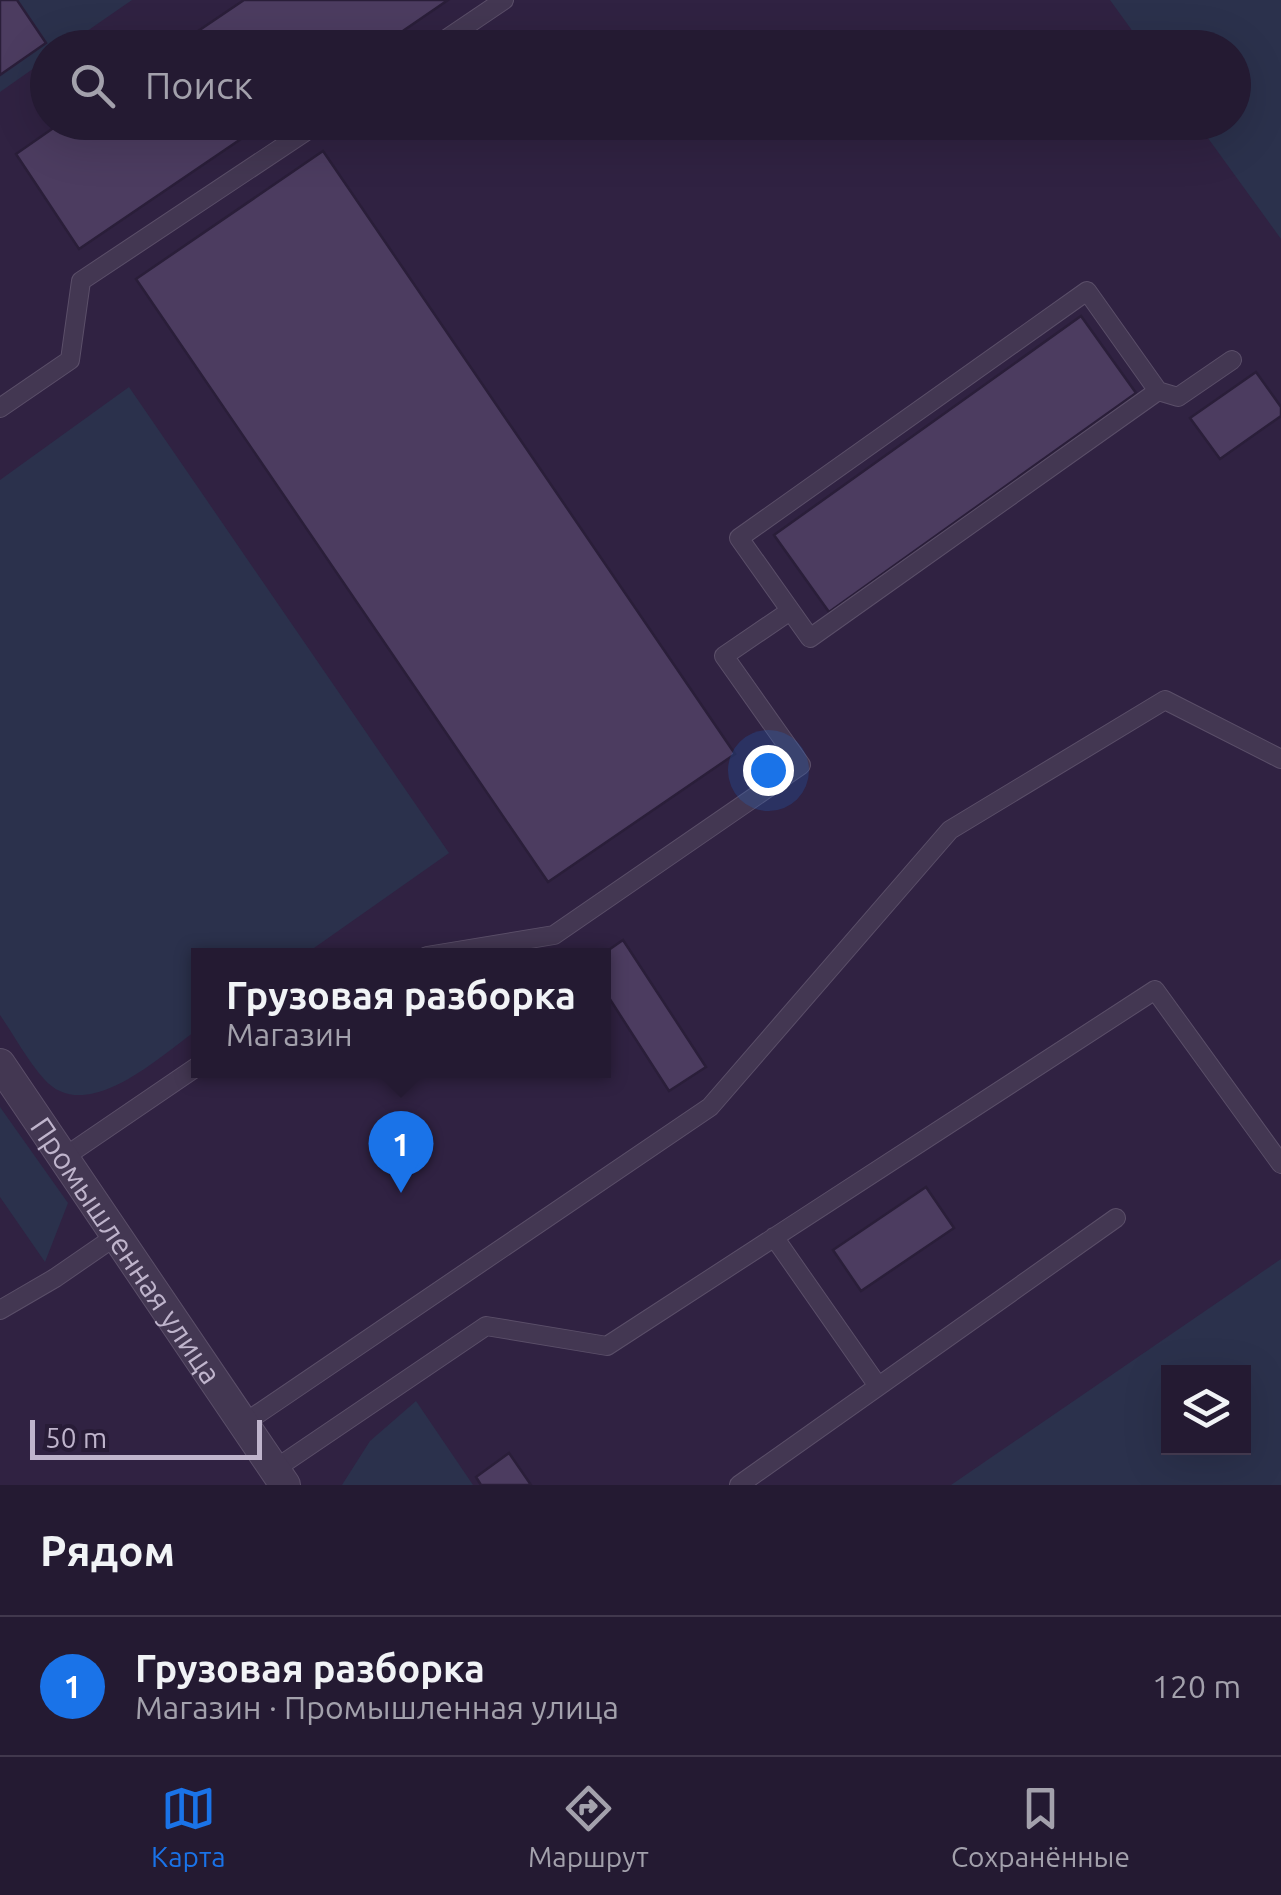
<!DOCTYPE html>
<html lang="ru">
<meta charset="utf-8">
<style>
:root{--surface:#241a32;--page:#30273e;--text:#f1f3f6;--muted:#a3a1ac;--line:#41384d;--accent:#1a73e8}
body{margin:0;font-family:Ubuntu,sans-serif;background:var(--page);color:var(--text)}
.controls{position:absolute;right:30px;bottom:30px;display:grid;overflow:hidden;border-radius:0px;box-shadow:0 10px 40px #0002}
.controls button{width:90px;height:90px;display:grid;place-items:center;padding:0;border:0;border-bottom:2px solid var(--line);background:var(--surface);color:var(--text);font:50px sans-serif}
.scale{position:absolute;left:30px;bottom:25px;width:232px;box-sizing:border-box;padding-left:10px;border:5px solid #bfb4cc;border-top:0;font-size:28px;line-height:35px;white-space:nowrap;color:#bfb4cc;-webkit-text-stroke:8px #281c37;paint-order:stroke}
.you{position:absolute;left:768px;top:770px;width:35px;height:35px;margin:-25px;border:8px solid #fff;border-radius:50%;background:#1a73e8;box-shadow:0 0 0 15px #1a73e833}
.badge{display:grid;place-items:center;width:65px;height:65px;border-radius:50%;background:var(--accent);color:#fff;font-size:32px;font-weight:700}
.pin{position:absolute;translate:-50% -82px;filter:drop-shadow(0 2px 5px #0008)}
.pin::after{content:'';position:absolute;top:52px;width:35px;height:30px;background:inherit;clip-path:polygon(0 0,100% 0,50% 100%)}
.popup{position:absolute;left:191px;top:948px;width:420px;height:130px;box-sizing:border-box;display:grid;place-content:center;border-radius:0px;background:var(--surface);filter:drop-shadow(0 2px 8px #0005);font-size:32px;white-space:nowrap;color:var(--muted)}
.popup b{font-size:38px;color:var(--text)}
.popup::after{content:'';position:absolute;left:50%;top:100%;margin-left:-20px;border:20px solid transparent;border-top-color:var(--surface)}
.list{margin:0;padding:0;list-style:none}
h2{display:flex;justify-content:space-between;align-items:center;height:130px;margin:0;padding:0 40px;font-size:42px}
h2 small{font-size:32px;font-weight:400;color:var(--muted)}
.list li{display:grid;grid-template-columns:65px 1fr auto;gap:30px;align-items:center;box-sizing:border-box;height:140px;padding:0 40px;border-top:2px solid var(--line)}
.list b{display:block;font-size:38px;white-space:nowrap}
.list p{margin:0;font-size:32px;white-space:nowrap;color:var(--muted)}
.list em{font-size:32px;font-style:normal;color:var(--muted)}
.icon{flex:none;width:55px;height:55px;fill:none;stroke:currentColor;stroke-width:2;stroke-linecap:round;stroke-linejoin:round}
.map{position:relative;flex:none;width:1281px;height:1485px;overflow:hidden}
.search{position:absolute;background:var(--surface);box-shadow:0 10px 40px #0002;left:30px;right:30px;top:30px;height:110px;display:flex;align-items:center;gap:25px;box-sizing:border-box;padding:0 35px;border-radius:55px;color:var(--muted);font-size:38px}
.sheet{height:270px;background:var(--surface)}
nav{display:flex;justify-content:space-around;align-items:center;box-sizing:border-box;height:140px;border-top:2px solid var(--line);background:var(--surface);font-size:28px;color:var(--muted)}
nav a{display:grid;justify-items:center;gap:5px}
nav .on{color:var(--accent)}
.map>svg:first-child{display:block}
</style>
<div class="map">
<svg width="1281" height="1485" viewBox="0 0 1281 1485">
<rect width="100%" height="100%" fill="#302242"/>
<path fill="#2b314c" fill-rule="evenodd" d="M 0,0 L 132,0 L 64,47 L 48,48 L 47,59 L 0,92 Z
M 1110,0 L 1281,0 L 1281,239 L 1197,123 L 1234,122 L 1234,48 L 1144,47 Z
M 129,387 L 449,853 L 304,955 L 198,956 L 198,1029 C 162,1055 86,1127 44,1079 C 27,1060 14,1035 0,1015 L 0,480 Z
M 0,1107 L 68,1203 L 45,1262 L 0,1197 Z
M 1281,1259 L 1281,1485 L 951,1485 ZM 1168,1372 L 1244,1372 L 1244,1448 L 1168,1448 Z
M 416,1401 L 473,1485 L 342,1485 L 370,1441 Z"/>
<path fill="#4c3c60" stroke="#2a1e39" stroke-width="2.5" d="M 0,0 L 17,0 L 46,43 L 0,75 Z
M 244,0 L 448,0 L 378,48 L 173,48 Z
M 62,122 L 266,122 L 79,249 L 16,154 Z
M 323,151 L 735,754 L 548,882 L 136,279 Z
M 1081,316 L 1136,393 L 829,612 L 774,535 Z
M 1256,372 L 1281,407 L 1281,416 L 1220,459 L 1190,418 Z
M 623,940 L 706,1067 L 669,1091 L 604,990 L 604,956 L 600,956 Z
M 926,1187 L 954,1228 L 861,1291 L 833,1250 Z
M 509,1453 L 531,1485 L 481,1485 L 476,1477 Z"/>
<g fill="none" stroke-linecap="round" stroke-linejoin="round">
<g stroke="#5b4f69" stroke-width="20">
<path id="service" d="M 433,48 L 504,0
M 1087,291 L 1158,391 L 810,638 L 739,538 Z
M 1158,391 L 1178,397 L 1232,360
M 0,408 L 70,360 L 81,281 L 320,122
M 427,956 L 554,935 L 801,765 L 724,656 L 790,611
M 63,1158 L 198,1066
M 774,1237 L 878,1386
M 0,1310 L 55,1278 L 116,1236
M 243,1424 L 710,1107 L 950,830 L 1165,700 L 1281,759
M 275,1469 L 486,1326 L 607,1346 L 1155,990 L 1281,1164
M 739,1485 L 1116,1218"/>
</g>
<g stroke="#5b4f69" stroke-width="32">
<g id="tertiary">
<path id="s1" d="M 0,1064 L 285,1485"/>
</g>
</g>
<use href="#service" stroke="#433752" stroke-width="18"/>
<use href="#tertiary" stroke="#433752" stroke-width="30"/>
</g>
<g text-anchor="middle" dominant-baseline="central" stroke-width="9" stroke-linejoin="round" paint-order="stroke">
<g font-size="30" fill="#bfb4cc" stroke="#281c37">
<text stroke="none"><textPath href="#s1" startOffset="225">Промышленная улица</textPath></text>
</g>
</g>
</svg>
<div class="controls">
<button><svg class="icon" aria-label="layers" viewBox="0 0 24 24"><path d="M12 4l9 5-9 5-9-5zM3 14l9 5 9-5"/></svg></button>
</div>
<div class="scale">50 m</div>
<div class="you"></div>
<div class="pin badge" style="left:401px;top:1193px">1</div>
<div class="popup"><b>Грузовая разборка</b>Магазин</div>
<div class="search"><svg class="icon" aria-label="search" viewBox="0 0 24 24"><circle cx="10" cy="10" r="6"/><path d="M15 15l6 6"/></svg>Поиск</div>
</div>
<section class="sheet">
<h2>Рядом<small></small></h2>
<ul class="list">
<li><span class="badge">1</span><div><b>Грузовая разборка</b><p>Магазин · Промышленная улица</p></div><em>120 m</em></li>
</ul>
</section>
<nav>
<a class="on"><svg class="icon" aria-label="map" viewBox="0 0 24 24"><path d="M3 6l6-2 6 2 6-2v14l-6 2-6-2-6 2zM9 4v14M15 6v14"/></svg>Карта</a>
<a><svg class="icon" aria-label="directions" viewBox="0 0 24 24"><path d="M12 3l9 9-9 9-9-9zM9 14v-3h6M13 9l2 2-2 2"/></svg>Маршрут</a>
<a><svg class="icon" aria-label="saved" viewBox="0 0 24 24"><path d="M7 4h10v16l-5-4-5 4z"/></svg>Сохранённые</a>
</nav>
